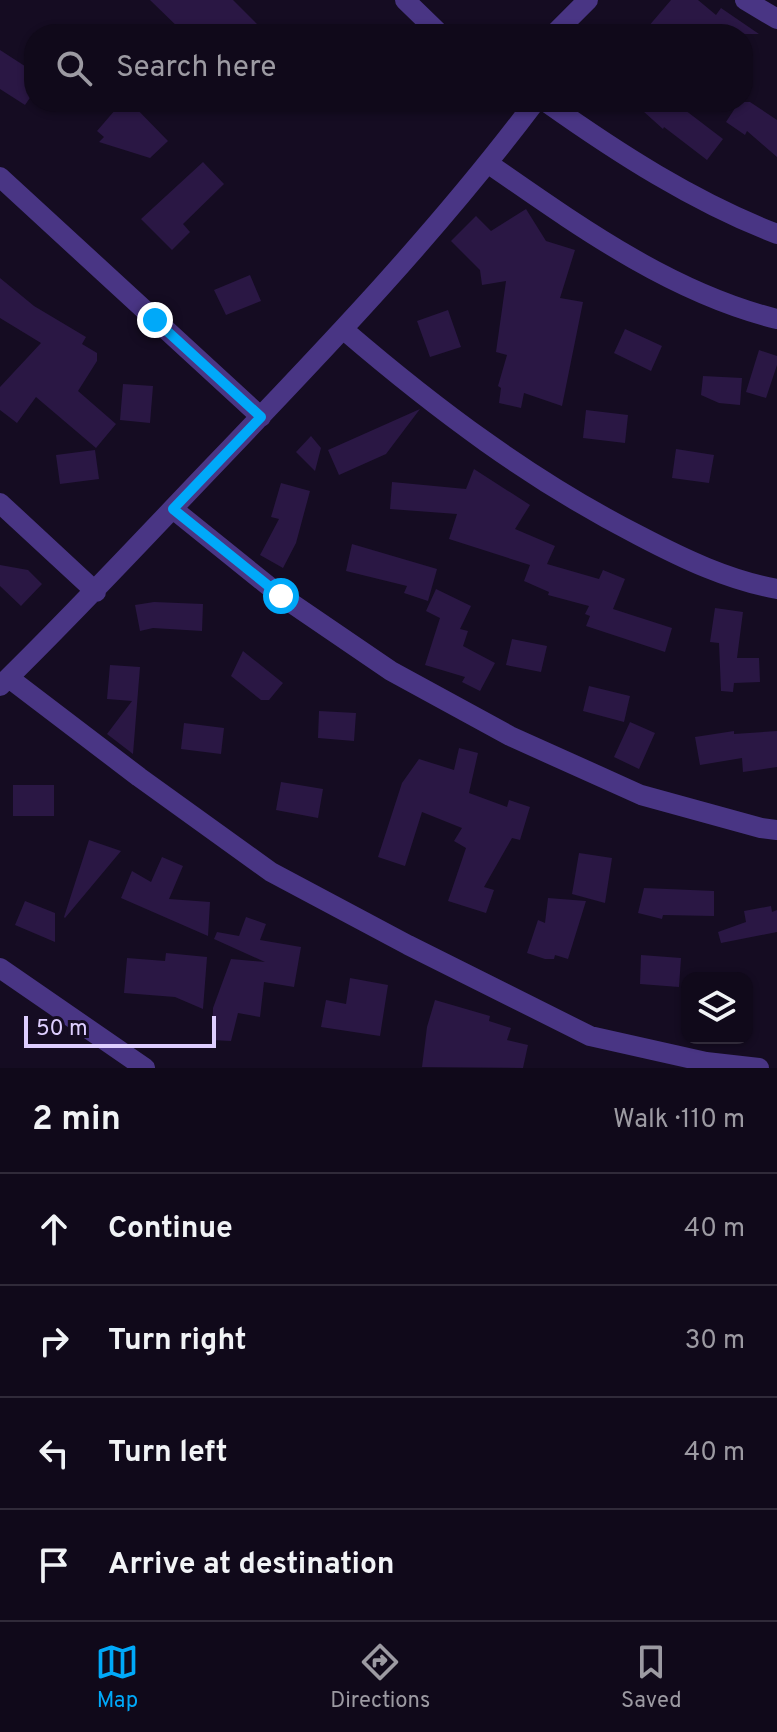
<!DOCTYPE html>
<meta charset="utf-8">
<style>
:root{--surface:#10091a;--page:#191223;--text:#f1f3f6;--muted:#9c9aa2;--line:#302a39;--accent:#00a9f9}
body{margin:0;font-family:Overpass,sans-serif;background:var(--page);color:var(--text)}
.controls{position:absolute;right:24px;bottom:24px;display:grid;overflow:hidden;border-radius:16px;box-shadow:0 2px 6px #0004}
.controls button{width:72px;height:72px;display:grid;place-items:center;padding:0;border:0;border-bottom:2px solid var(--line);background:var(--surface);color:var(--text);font:40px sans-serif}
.scale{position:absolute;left:24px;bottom:20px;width:192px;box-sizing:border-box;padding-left:8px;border:4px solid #deceff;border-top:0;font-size:22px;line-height:28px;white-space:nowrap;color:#deceff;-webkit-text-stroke:6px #150c22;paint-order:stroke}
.stop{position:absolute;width:24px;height:24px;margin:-18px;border:6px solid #00a9f9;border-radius:50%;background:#fff}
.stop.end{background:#00a9f9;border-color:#fff;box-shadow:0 2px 8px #0008}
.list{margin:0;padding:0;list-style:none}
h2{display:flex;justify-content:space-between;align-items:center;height:104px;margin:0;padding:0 32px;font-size:34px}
h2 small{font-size:26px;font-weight:400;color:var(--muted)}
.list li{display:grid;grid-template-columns:52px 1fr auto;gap:24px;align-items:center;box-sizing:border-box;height:112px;padding:0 32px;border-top:2px solid var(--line)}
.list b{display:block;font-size:30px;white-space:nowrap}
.list em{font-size:26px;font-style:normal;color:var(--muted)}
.icon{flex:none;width:44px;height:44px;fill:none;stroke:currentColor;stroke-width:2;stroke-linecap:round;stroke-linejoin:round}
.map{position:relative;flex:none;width:777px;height:1068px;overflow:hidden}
.search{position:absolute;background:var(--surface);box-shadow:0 2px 6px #0004;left:24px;right:24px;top:24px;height:88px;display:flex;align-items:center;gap:20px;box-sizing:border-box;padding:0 28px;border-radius:32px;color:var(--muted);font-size:30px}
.sheet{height:552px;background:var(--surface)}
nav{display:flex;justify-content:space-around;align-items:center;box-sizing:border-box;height:112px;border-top:2px solid var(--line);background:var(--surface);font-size:22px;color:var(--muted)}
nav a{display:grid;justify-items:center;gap:4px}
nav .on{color:var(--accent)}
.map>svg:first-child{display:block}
</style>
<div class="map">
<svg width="777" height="1068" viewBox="0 0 777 1068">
<rect width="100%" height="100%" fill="#150c22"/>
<path fill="#2a1744" d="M 150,0 L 233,0 L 267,34 L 185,34 Z
M 671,0 L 698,0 L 716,15 L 721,8 L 759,34 L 703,34 L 698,30 L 695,34 L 642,34 Z
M 0,50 L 34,72 L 34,92 L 25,105 L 0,89 Z
M 122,102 L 130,102 L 168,141 L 150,158 L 99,142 L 104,137 L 97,131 Z
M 633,102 L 691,102 L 685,110 L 723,139 L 707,160 L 664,127 L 663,129 Z
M 739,102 L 750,102 L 777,120 L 777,157 L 747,131 L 745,135 L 726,122 Z
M 203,162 L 224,184 L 183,224 L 190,232 L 172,250 L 141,219 Z
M 526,209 L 546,241 L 575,250 L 560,298 L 583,302 L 562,406 L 524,393 L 521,408 L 499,403 L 501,388 L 498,386 L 507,355 L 496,352 L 506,281 L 482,285 L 480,270 L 451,241 L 476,216 L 491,231 Z
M 250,275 L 261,301 L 226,315 L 214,290 Z
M 0,278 L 34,306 L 86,337 L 82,344 L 97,353 L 97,361 L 78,391 L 116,424 L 96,448 L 36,397 L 17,423 L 0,410 L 0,387 L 41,343 L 0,318 Z
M 448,310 L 461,347 L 430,357 L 417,321 Z
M 625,329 L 662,346 L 651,371 L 614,353 Z
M 759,350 L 777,356 L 777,365 L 766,398 L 746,392 Z
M 703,376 L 742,378 L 740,405 L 719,403 L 701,395 Z
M 123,384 L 153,386 L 150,423 L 120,420 Z
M 420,409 L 386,454 L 339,475 L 328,450 Z
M 586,410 L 628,415 L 625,443 L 583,438 Z
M 311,436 L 321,448 L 315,471 L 296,452 Z
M 676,449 L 714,455 L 709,483 L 672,478 Z
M 95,450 L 99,479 L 60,484 L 56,455 Z
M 474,469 L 530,505 L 515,529 L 555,546 L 547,564 L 599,579 L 603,570 L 625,579 L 613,609 L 672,628 L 665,652 L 586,626 L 590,616 L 585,614 L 589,606 L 548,595 L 549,592 L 524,581 L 530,565 L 449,539 L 457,514 L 390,509 L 392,482 L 466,489 Z
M 281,483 L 310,491 L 296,543 L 283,568 L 260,555 L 279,519 L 271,517 Z
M 352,544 L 437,569 L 428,601 L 404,593 L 407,586 L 346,571 Z
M 0,565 L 28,570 L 42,584 L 21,606 L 0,586 Z
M 436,589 L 471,606 L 460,629 L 468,631 L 463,646 L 495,663 L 480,691 L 462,682 L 465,677 L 425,665 L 440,618 L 426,611 Z
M 154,602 L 203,604 L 202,631 L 153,628 L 140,631 L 135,605 Z
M 715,608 L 743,612 L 737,658 L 759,658 L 760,682 L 734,683 L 733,692 L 721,691 L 719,643 L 710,642 Z
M 512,639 L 547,646 L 541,672 L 506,665 Z
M 243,651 L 283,683 L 269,700 L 261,700 L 231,676 Z
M 110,665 L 140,667 L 133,754 L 107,734 L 132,701 L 107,699 Z
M 589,686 L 630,696 L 624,722 L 583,711 Z
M 319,711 L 356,713 L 354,741 L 318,738 Z
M 630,722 L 655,733 L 639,769 L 614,757 Z
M 184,723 L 224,728 L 221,754 L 181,749 Z
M 734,731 L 734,734 L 777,731 L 777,767 L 743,772 L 742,758 L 700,765 L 695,737 Z
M 459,748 L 478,753 L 469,793 L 507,807 L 509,800 L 530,807 L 520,840 L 512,838 L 484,887 L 494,890 L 486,913 L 448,901 L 466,848 L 454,841 L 462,828 L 422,812 L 405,866 L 378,857 L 402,783 L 419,759 L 454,770 Z
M 281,782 L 323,789 L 318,818 L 276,810 Z
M 13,785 L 54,785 L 54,816 L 13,816 Z
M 89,840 L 121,851 L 65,918 L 64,917 Z
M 579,853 L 612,858 L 605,903 L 572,894 Z
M 162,857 L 183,866 L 169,899 L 210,902 L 208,936 L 121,898 L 132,871 L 151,882 Z
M 644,888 L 714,891 L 714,916 L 663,915 L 662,919 L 638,913 Z
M 548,898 L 586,901 L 568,959 L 555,955 L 554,959 L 545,959 L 527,953 L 538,920 L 545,923 Z
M 25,901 L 55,913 L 55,942 L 15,925 Z
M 771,906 L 772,912 L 777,910 L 777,932 L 721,943 L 718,932 L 746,922 L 744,911 Z
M 246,917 L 266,924 L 260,940 L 301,947 L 294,987 L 264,982 L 260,1017 L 238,1013 L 231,1041 L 212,1040 L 213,1008 L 231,959 L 265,962 L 214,939 L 217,932 L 239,936 Z
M 166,953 L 207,957 L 203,1009 L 175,997 L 124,993 L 127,958 L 165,961 Z
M 641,955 L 681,958 L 679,987 L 640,984 Z
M 350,978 L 388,985 L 380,1036 L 321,1027 L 326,1000 L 346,1004 Z
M 435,1000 L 490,1016 L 489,1021 L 511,1028 L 507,1040 L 528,1045 L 523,1068 L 422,1067 L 427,1027 Z"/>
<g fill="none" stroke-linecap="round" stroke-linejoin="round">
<path stroke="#493584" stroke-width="20" d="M 405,0 L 440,34
M 745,0 L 777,19
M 554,34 L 588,0
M 546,102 C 618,153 694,202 777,234
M 489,164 C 577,225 671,293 777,319
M 0,177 L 261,417
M 344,330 C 436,409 532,481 640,536 C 684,559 728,580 777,589
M 0,503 L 96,592
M 173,509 L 281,596 L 391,671 L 510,736 L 641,795 L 761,828 L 777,830
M 9,678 L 139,777 L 271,872 L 408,945 L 590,1036 L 706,1062 L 759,1068
M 0,686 C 75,613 146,536 219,460 C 329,345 439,230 535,102
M 0,968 L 145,1068"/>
</g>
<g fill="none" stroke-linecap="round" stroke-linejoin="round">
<path stroke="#00a9f9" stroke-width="10" d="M 155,320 L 261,417 L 173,509 L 281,596"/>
</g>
</svg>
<div class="controls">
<button><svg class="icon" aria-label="layers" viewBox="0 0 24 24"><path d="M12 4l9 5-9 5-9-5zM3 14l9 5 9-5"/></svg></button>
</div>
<div class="scale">50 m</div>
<div class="stop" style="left:281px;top:596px"></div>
<div class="stop end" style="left:155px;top:320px"></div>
<div class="search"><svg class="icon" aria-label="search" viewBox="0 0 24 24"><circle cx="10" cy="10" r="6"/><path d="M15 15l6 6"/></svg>Search here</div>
</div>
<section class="sheet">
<h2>2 min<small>Walk · 110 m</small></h2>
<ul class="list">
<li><svg class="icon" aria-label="ahead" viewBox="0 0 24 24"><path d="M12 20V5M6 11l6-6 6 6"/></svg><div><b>Continue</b></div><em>40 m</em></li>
<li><svg class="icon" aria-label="right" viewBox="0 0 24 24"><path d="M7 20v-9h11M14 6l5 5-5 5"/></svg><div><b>Turn right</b></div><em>30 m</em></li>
<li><svg class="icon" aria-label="left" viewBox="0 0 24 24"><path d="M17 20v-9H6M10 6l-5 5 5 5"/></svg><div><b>Turn left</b></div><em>40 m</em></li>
<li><svg class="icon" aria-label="arrive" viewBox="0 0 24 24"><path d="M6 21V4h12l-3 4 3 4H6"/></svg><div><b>Arrive at destination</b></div></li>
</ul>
</section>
<nav>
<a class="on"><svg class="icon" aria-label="map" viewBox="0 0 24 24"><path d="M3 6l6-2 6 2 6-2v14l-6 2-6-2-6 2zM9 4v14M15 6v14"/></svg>Map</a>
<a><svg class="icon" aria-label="directions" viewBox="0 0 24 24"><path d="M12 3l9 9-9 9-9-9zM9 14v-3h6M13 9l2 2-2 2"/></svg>Directions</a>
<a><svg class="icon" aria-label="saved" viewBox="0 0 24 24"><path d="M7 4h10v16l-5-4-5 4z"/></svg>Saved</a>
</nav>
